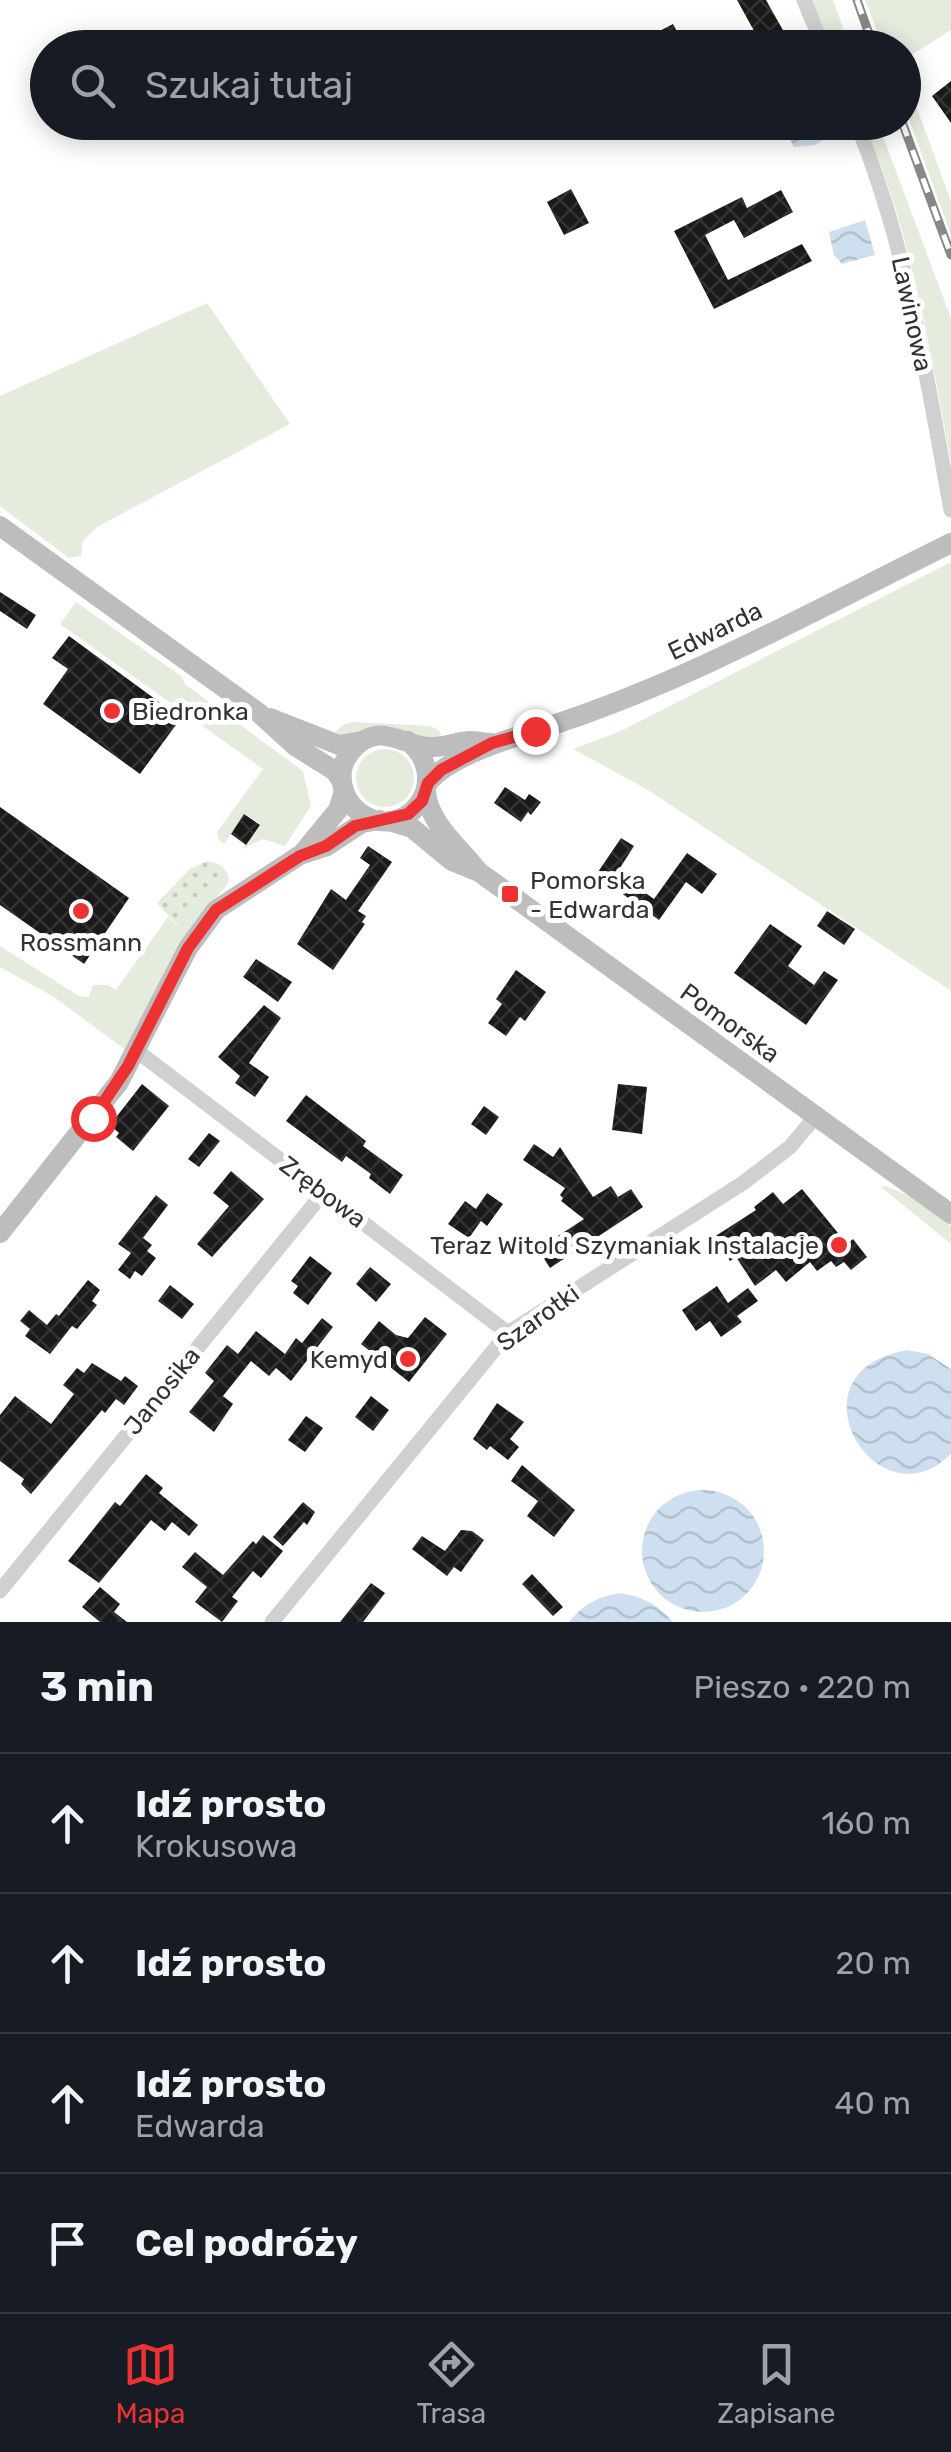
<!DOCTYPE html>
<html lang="pl">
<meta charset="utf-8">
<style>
:root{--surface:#171b24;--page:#242831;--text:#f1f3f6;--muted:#9ea1a6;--line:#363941;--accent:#ed3234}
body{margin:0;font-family:Rubik,sans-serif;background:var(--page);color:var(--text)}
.stop{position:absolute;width:30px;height:30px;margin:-22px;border:8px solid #ed3234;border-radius:50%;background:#fff}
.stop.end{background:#ed3234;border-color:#fff;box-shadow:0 2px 10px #0008}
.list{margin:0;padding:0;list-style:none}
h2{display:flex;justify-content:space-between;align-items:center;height:130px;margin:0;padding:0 40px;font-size:42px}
h2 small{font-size:32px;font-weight:400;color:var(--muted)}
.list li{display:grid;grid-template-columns:65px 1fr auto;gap:30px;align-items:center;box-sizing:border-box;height:140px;padding:0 40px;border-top:2px solid var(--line)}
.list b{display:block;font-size:38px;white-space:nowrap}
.list p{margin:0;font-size:32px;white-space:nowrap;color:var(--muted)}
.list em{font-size:32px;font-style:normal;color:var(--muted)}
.icon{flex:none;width:55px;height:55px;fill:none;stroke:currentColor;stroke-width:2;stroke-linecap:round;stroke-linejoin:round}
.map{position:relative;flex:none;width:951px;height:1622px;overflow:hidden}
.search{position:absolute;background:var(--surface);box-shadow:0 5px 25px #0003;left:30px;right:30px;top:30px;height:110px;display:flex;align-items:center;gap:25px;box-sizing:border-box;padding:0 35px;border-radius:55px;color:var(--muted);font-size:38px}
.sheet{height:690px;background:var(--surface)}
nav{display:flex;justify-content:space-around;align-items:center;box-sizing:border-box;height:140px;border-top:2px solid var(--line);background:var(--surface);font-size:28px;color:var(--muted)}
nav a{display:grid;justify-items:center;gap:5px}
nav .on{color:var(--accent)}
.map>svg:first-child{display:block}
</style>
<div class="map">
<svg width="951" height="1622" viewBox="0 0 951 1622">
<defs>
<pattern id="forest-crowns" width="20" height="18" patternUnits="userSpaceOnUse" patternTransform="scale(2.5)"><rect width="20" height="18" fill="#e5ecde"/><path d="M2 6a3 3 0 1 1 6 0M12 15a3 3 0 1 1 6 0" fill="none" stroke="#c5cbbf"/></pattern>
<pattern id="garden-dots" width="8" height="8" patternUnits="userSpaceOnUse" patternTransform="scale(2.5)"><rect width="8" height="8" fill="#e5ecde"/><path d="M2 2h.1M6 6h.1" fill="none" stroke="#c5cbbf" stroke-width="1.8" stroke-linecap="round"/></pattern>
<pattern id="water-waves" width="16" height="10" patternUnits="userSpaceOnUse" patternTransform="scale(2.5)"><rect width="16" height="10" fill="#cee0ef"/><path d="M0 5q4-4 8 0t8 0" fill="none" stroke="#b1c1cd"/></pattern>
<pattern id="building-cross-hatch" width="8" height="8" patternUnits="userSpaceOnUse" patternTransform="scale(2.5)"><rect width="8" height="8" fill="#1a1a1a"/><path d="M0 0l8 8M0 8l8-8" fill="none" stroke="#333"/></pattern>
</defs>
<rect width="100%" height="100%" fill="#fff"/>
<path fill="#e5ecde" d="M 812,0 L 833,0 L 850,47 L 832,47 Z
M 865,0 L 951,0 L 951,30 L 904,60 L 904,48 L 883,47 Z
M 904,73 L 951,201 L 951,235 L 904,105 Z
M 864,123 L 878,123 L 951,318 L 951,464 C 930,348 911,232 864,123 Z
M 207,303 L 290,424 L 97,527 L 83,541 L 81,556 L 69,558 L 0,506 L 0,396 Z
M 951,562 L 951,991 L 648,790 L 573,749 L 621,731 Z
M 76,602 L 181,676 L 186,685 L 303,771 L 311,806 L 285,846 L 263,839 L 242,849 L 260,825 L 245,814 L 224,844 L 219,840 L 217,832 L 263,769 L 60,624 Z
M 352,722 L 430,726 L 439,730 L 442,739 L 420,738 L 390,726 L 357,734 L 333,735 L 341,726 Z
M356 778a29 29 0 1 1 58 0a29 29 0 1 1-58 0Z
M 207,861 C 219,862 229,869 229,882 L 182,941 L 127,1051 L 54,997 L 0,967 L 0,946 L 79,996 L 89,997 L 93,985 L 108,985 L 116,990 L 168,917 L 179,928 L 212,862 Z"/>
<path fill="url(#forest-crowns)" d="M 885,1186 L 910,1196 L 951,1226 L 951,1244 L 881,1187 Z"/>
<path fill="url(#garden-dots)" d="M 207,861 L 217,865 L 223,873 L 180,929 L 157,903 L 191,868 Z"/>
<path fill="url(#water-waves)" d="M 781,123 L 824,123 L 829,136 L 815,145 L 794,147 Z
M 865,220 L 875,255 L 842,264 L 834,255 L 829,232 Z
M 907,1350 L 928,1354 L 951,1369 L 951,1454 C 877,1528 783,1372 907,1350 Z
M642 1551a61 61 0 1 1 122 0a61 61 0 1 1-122 0Z
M 620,1593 C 644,1597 657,1604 673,1622 L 569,1622 C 584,1604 597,1597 620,1593 Z"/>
<path fill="url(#building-cross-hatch)" d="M 737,0 L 766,0 L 784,32 L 770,40 L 767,33 L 758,38 Z
M 673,24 L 686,48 L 658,48 L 652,35 Z
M 951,81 L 951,123 L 932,96 Z
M 571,189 L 589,223 L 564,235 L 547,202 Z
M 781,190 L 793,212 L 744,238 L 734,220 L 705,235 L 728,280 L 802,244 L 812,261 L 714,309 L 674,231 L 742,197 L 747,208 Z
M 0,592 L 36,615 L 27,629 L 0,611 Z
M 69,636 L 181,718 L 140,774 L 43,704 L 68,669 L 52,658 Z
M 505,787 L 525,800 L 529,794 L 541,802 L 531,815 L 528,812 L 521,822 L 494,803 Z
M 0,807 L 129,898 L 84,964 L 0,905 Z
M 244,814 L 260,825 L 246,845 L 231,834 Z
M 621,838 L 634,846 L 620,868 L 630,875 L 627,880 L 654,899 L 687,853 L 717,874 L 702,894 L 686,882 L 659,920 L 596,875 Z
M 368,846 L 392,862 L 358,911 L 366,916 L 362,922 L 365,924 L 333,970 L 297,944 L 331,889 L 346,900 L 370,865 L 360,858 Z
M 827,911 L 855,929 L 844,945 L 817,926 Z
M 770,924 L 802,946 L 788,966 L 814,985 L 824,971 L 838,980 L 806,1025 L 734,973 Z
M 256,959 L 292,982 L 278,1002 L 243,977 Z
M 516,970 L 546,992 L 525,1021 L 520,1017 L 506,1036 L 488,1023 L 502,1004 L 496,999 Z
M 264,1005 L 281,1018 L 249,1063 L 269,1077 L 255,1097 L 235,1083 L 240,1076 L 218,1057 Z
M 142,1084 L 169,1106 L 133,1151 L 116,1137 L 119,1133 L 110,1125 Z
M 618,1084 L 647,1087 L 642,1134 L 612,1130 Z
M 306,1095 L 366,1141 L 363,1146 L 403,1175 L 390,1194 L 369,1178 L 371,1174 L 346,1156 L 342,1162 L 286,1121 Z
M 484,1106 L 499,1117 L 486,1135 L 471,1124 Z
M 209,1133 L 220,1141 L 199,1167 L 188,1159 Z
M 534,1144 L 553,1157 L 560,1147 L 593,1197 L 611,1186 L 618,1197 L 631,1189 L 643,1207 L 550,1268 L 538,1249 L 584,1219 L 561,1201 L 563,1198 L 560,1195 L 565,1188 L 523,1160 Z
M 231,1171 L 264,1199 L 212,1257 L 197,1244 L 229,1206 L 213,1193 Z
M 802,1189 L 847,1244 L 853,1239 L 867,1257 L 851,1270 L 844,1262 L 836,1267 L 831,1261 L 817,1271 L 810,1262 L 786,1282 L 776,1270 L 755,1286 L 736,1257 L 730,1261 L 714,1237 L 756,1210 L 754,1207 L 773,1192 L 783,1204 Z
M 487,1193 L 503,1204 L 487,1226 L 481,1221 L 469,1238 L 448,1224 L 465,1201 L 476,1209 Z
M 156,1195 L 168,1205 L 143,1238 L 152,1245 L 147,1251 L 156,1258 L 142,1276 L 135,1271 L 130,1279 L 118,1270 L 131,1253 L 118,1244 Z
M 310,1256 L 332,1273 L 308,1305 L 293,1293 L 298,1286 L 291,1281 Z
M 370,1267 L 391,1284 L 376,1302 L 356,1284 Z
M 88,1280 L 100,1290 L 92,1301 L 97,1305 L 77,1329 L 72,1326 L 50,1354 L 25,1336 L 30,1329 L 20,1321 L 29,1310 L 47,1325 L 56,1314 L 59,1316 Z
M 170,1285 L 194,1304 L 182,1319 L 158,1301 Z
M 717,1286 L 728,1303 L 748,1288 L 758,1301 L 737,1316 L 742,1322 L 721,1337 L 710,1321 L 696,1331 L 682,1310 Z
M 425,1317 L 447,1334 L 409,1382 L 361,1344 L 379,1321 L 396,1335 L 408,1338 Z
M 322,1318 L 333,1327 L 291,1381 L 276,1368 L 269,1376 L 251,1361 L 223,1396 L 233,1404 L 214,1432 L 189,1412 L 214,1381 L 205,1373 L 227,1345 L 238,1354 L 256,1331 L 285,1354 L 296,1338 L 302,1343 Z
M 92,1363 L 121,1381 L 125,1376 L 138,1386 L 124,1405 L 116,1399 L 105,1413 L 102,1410 L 31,1494 L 21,1484 L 24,1479 L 0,1461 L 0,1415 L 15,1396 L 51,1424 L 74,1394 L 63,1385 L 77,1368 L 84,1373 Z
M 371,1396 L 389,1410 L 373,1431 L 355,1417 Z
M 497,1403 L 524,1422 L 510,1439 L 519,1447 L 508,1460 L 490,1446 L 487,1450 L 473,1439 Z
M 306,1416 L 323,1428 L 305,1452 L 288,1440 Z
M 522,1465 L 575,1510 L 554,1537 L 527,1516 L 538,1501 L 511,1481 Z
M 146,1474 L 163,1488 L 159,1493 L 198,1525 L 189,1536 L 172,1522 L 165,1531 L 151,1520 L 99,1583 L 68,1561 L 115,1502 L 120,1506 Z
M 303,1502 L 315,1512 L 307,1525 L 304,1522 L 283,1546 L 273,1537 Z
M 461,1530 L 472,1531 L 484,1540 L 461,1572 L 454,1567 L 447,1576 L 412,1549 L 422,1536 L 445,1551 Z
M 263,1535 L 283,1551 L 261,1578 L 253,1571 L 232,1597 L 238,1601 L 222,1622 L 195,1602 L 207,1587 L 182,1567 L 195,1552 L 223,1575 L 253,1541 L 256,1544 Z
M 532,1574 L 563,1607 L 553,1616 L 522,1584 Z
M 371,1583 L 385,1593 L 363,1622 L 340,1622 Z
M 100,1587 L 120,1604 L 114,1612 L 127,1622 L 100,1622 L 82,1607 Z"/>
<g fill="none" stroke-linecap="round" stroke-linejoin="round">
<path stroke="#d0d0d0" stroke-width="15" d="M 804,0 L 824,48
M 856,122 C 907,246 927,379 951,510
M 137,1051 L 508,1333
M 0,1591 L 324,1192
M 272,1622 L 508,1333 L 743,1183 L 790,1147 L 816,1116"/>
<path stroke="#bdbdbd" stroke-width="20" d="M 0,526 L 259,713 L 295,746 L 335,771 L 342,782
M 270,718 L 339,745 L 362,741
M 408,741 C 456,781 404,846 359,812 C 346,802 340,786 342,770 C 344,760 350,751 358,744 C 384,723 404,747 431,747 C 443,748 456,742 469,741 C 477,741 484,743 492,743
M 428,783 C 447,757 512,738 543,728 C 685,683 817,609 951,543
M 426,792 C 428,822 460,848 478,871
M 389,821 L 412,828 L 452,861 L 479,872 L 951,1214
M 301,855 L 338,810 L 344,791
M 0,1233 L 119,1082 L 188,948 L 216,910 L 300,855 L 327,846 L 362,823 L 380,820"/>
<g stroke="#888" stroke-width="9">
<path id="rail" d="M 857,0 L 874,48
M 902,122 L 951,255"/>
</g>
<use href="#rail" stroke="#fff" stroke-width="5" stroke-dasharray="15" stroke-linecap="butt"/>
</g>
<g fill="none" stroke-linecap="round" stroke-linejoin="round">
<path stroke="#ed3234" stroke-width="12" d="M 93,1118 L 128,1066 L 188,948 L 216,910 L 300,856 L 326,846 L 355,826 L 408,814 L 422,801 L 428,783 L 441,770 L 492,743 L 535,731"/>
</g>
<g fill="#ed3234" stroke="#fff" stroke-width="4">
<circle cx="112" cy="711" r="10"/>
<rect x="500" y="884" width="20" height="20" rx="5"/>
<circle cx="81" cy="911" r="10"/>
<circle cx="839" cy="1245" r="10"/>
<circle cx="408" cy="1359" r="10"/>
</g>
<g text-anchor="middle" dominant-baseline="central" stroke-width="10" stroke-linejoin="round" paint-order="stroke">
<g font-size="25" fill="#333" stroke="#fff">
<text transform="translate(912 314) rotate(78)">Lawinowa</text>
<text transform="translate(715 631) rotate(-26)">Edwarda</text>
<text transform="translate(730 1023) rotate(36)">Pomorska</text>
<text transform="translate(323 1192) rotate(37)">Zrębowa</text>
<text transform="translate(538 1318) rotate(-36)">Szarotki</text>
<text transform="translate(162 1391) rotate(-51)">Janosika</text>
</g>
<g font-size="25" fill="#333" stroke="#fff" text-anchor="start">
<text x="132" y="711">Biedronka</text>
<text x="530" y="880">Pomorska<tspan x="530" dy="29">- Edwarda</tspan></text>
<text x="81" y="942" text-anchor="middle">Rossmann</text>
<text x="819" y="1245" text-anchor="end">Teraz Witold Szymaniak Instalacje</text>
<text x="388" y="1359" text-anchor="end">Kemyd</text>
</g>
</g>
</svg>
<div class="stop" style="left:93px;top:1118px"></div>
<div class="stop end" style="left:535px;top:731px"></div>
<div class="search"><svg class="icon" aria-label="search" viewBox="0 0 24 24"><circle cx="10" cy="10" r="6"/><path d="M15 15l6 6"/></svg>Szukaj tutaj</div>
</div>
<section class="sheet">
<h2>3 min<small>Pieszo · 220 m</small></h2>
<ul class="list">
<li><svg class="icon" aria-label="ahead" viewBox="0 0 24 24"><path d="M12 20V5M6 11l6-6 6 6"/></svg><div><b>Idź prosto</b><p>Krokusowa</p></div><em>160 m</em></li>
<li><svg class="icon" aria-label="ahead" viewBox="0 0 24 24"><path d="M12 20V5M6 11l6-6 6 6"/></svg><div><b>Idź prosto</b></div><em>20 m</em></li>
<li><svg class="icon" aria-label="ahead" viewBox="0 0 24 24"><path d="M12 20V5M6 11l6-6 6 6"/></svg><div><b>Idź prosto</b><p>Edwarda</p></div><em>40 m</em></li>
<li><svg class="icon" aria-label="arrive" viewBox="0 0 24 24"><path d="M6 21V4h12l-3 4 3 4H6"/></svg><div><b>Cel podróży</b></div></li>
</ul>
</section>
<nav>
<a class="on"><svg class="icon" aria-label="map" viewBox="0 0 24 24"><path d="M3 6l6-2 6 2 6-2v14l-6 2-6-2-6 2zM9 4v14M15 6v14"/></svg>Mapa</a>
<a><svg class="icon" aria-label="directions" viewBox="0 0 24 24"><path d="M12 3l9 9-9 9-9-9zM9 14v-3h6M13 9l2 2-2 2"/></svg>Trasa</a>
<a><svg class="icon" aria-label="saved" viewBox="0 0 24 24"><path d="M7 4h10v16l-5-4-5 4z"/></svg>Zapisane</a>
</nav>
